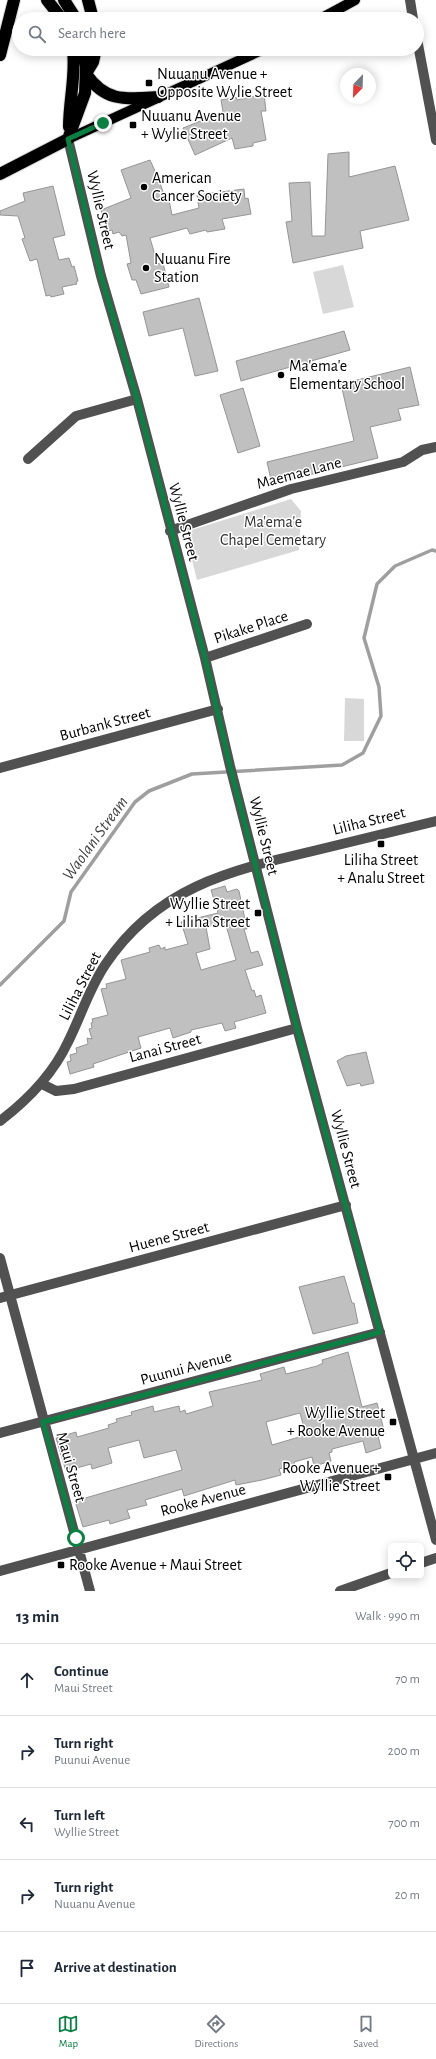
<!DOCTYPE html>
<meta charset="utf-8">
<style>
:root{--surface:#fff;--page:#f2f2f3;--text:#1f2937;--muted:#747a83;--line:#e0e1e3;--accent:#0b8043}
body{margin:0;font-family:"Alegreya Sans",sans-serif;background:var(--page);color:var(--text)}
.controls{position:absolute;right:12px;bottom:12px;display:grid;overflow:hidden;border-radius:6px;box-shadow:0 2px 10px #0003}
.controls button{width:36px;height:36px;display:grid;place-items:center;padding:0;border:0;border-bottom:1px solid var(--line);background:var(--surface);color:var(--text);font:20px sans-serif}
.compass{position:absolute;left:340px;top:68px;width:36px;height:36px;border-radius:50%;background:var(--surface);box-shadow:0 2px 10px #0003;rotate:203deg}
.stop{position:absolute;width:12px;height:12px;margin:-9px;border:3px solid #0b8043;border-radius:50%;background:#fff}
.stop.end{background:#0b8043;border-color:#fff;box-shadow:0 1px 4px #0008}
.list{margin:0;padding:0;list-style:none}
h2{display:flex;justify-content:space-between;align-items:center;height:52px;margin:0;padding:0 16px;font-size:17px}
h2 small{font-size:13px;font-weight:400;color:var(--muted)}
.list li{display:grid;grid-template-columns:26px 1fr auto;gap:12px;align-items:center;box-sizing:border-box;height:72px;padding:0 16px;border-top:1px solid var(--line)}
.list b{display:block;font-size:15px;white-space:nowrap}
.list p{margin:0;font-size:13px;white-space:nowrap;color:var(--muted)}
.list em{font-size:13px;font-style:normal;color:var(--muted)}
.icon{flex:none;width:22px;height:22px;fill:none;stroke:currentColor;stroke-width:2;stroke-linecap:round;stroke-linejoin:round}
.map{position:relative;flex:none;width:436px;height:1591px;overflow:hidden}
.search{position:absolute;background:var(--surface);box-shadow:0 2px 10px #0003;left:12px;right:12px;top:12px;height:44px;display:flex;align-items:center;gap:10px;box-sizing:border-box;padding:0 14px;border-radius:22px;color:var(--muted);font-size:15px}
.sheet{height:412px;background:var(--surface)}
nav{display:flex;justify-content:space-around;align-items:center;box-sizing:border-box;height:56px;border-top:1px solid var(--line);background:var(--surface);font-size:11px;color:var(--muted)}
nav a{display:grid;justify-items:center;gap:2px}
nav .on{color:var(--accent)}
.map>svg:first-child{display:block}
</style>
<div class="map">
<svg width="436" height="1591" viewBox="0 0 436 1591">
<rect width="100%" height="100%" fill="#fff"/>
<path fill="#d8d8d8" d="M 343,265 L 354,307 L 323,314 L 313,272 Z
M 291,499 L 301,511 L 299,550 L 197,580 L 185,532 Z
M 345,698 L 364,699 L 364,741 L 344,741 Z"/>
<g fill="none" stroke-linecap="round" stroke-linejoin="round">
<path stroke="#9f9f9f" stroke-width="3.5" d="M 0,985 L 64,921 L 71,892 L 135,802 L 149,791 L 192,774 L 342,765 L 363,753 L 381,716 L 379,687 L 364,638 L 377,584 L 395,566 L 432,550 L 436,551"/>
</g>
<path fill="#c0c0c0" stroke="#959595" fill-rule="evenodd" d="M 264,94 L 266,111 L 261,111 L 266,140 L 253,143 L 253,146 L 235,149 L 232,138 L 195,155 L 183,128 L 223,112 L 221,100 L 236,97 L 237,100 Z
M 349,152 L 349,177 L 395,166 L 409,220 L 360,231 L 363,248 L 293,263 L 286,222 L 292,221 L 289,183 L 310,182 L 312,236 L 325,236 L 328,154 Z
M 150,160 L 159,180 L 166,201 L 169,200 L 172,215 L 199,208 L 197,195 L 244,189 L 245,199 L 248,198 L 251,214 L 222,219 L 225,229 L 207,232 L 206,230 L 190,234 L 187,228 L 150,238 L 157,262 L 159,264 L 163,263 L 169,287 L 141,294 L 136,280 L 132,280 L 127,264 L 131,263 L 126,235 L 122,236 L 119,232 L 113,234 L 112,230 L 107,231 L 101,210 L 131,198 L 121,170 Z
M 53,186 L 65,235 L 53,238 L 59,260 L 69,258 L 72,267 L 74,266 L 78,281 L 76,282 L 77,284 L 62,287 L 64,294 L 51,297 L 50,295 L 46,296 L 37,259 L 30,261 L 22,239 L 25,238 L 18,216 L 0,215 L 0,211 L 25,201 L 23,193 Z
M 199,298 L 218,371 L 195,376 L 183,328 L 149,336 L 143,312 Z
M 344,331 L 350,350 L 241,381 L 236,361 Z
M 410,367 L 419,405 L 398,409 L 401,420 L 370,427 L 378,458 L 272,484 L 267,462 L 354,441 L 341,384 Z
M 243,388 L 260,446 L 238,453 L 220,395 Z
M 225,886 L 227,892 L 237,889 L 239,891 L 247,929 L 244,929 L 251,953 L 258,951 L 263,965 L 245,970 L 252,991 L 254,990 L 256,997 L 261,995 L 266,1013 L 234,1022 L 236,1028 L 225,1031 L 222,1023 L 191,1030 L 191,1032 L 173,1038 L 170,1028 L 138,1037 L 141,1048 L 93,1064 L 94,1067 L 70,1074 L 67,1062 L 71,1061 L 70,1055 L 77,1053 L 76,1048 L 88,1044 L 87,1038 L 92,1039 L 89,1029 L 92,1028 L 91,1023 L 93,1022 L 92,1019 L 108,1015 L 101,989 L 107,988 L 106,984 L 126,979 L 121,960 L 150,952 L 149,948 L 159,945 L 161,949 L 165,947 L 165,950 L 188,944 L 181,922 L 218,913 L 211,890 ZM 225,922 L 236,960 L 201,970 L 196,953 L 210,949 L 206,927 Z
M 366,1052 L 374,1083 L 361,1086 L 360,1083 L 347,1086 L 337,1061 L 346,1056 Z
M 344,1276 L 352,1303 L 354,1303 L 358,1323 L 313,1334 L 299,1287 Z
M 348,1352 L 362,1407 L 377,1403 L 385,1434 L 378,1436 L 381,1448 L 366,1453 L 363,1441 L 332,1449 L 332,1452 L 329,1453 L 331,1461 L 314,1466 L 312,1457 L 294,1462 L 295,1465 L 279,1469 L 281,1475 L 262,1480 L 236,1485 L 235,1480 L 184,1496 L 182,1489 L 145,1500 L 147,1505 L 127,1510 L 130,1518 L 110,1524 L 109,1520 L 83,1527 L 75,1501 L 182,1470 L 176,1450 L 144,1458 L 139,1440 L 108,1448 L 112,1463 L 92,1469 L 91,1464 L 66,1471 L 56,1438 L 76,1432 L 77,1437 L 109,1428 L 108,1425 L 117,1422 L 116,1419 L 132,1415 L 131,1412 L 153,1406 L 154,1412 L 179,1406 L 180,1412 L 185,1410 L 186,1414 L 213,1406 L 209,1392 L 262,1380 L 260,1374 L 284,1367 L 286,1374 L 317,1366 L 323,1363 L 322,1360 ZM 300,1413 L 306,1435 L 272,1445 L 266,1422 Z"/>
<g fill="none" stroke-linecap="round" stroke-linejoin="round">
<g stroke="#dbdbdb" stroke-width="12">
<path id="major" d="M 320,19 L 355,0
M 68,139 L 264,49"/>
</g>
<g stroke="#dbdbdb" stroke-width="14">
<path id="highway" d="M 47,0 L 62,19
M 64,0 L 76,19
M 88,0 L 93,19
M 0,55 L 14,0
M 87,72 L 93,62 L 96,49
M 86,74 C 106,103 127,99 158,97
M 69,127 C 69,100 76,77 73,49
M 0,174 L 68,139 L 85,93 L 86,67 L 84,49"/>
</g>
<path stroke="#515151" stroke-width="10" d="M 410,0 L 413,19
M 417,39 L 436,140
M 68,139 L 101,276 L 137,399 L 205,658 L 230,766 L 297,1028 L 436,1540
M 28,459 L 76,416 L 137,399
M 170,531 L 291,489 L 403,462 L 422,450 L 436,447
M 205,658 L 307,624
M 0,768 L 218,709
M 42,1084 L 56,1091 L 74,1089 L 297,1028
M 0,1121 C 29,1099 53,1074 68,1042 C 81,1016 89,989 105,965 C 156,888 228,871 313,851 C 354,841 395,831 436,821
M 0,1258 L 90,1591
M 0,1298 L 346,1205
M 0,1433 L 380,1332
M 421,1563 L 436,1558
M 0,1571 L 436,1453
M 340,1591 L 391,1573"/>
<use href="#major" stroke="#000" stroke-width="10"/>
<use href="#highway" stroke="#000" stroke-width="12"/>
</g>
<g fill="none" stroke-linecap="round" stroke-linejoin="round">
<path stroke="#0b8043" stroke-width="5" d="M 76,1538 L 43,1422 L 380,1332 L 297,1028 L 230,766 L 205,658 L 137,399 L 101,276 L 68,139 L 103,123"/>
</g>
<g fill="#000" stroke="#fff" stroke-width="1.5">
<rect x="145" y="79" width="8" height="8" rx="2"/>
<rect x="129" y="121" width="8" height="8" rx="2"/>
<circle cx="144" cy="187" r="4"/>
<circle cx="146" cy="268" r="4"/>
<circle cx="281" cy="375" r="4"/>
<rect x="377" y="840" width="8" height="8" rx="2"/>
<rect x="254" y="909" width="8" height="8" rx="2"/>
<rect x="389" y="1418" width="8" height="8" rx="2"/>
<rect x="384" y="1473" width="8" height="8" rx="2"/>
<rect x="57" y="1561" width="8" height="8" rx="2"/>
</g>
<g text-anchor="middle" dominant-baseline="central" stroke-width="3" stroke-linejoin="round" paint-order="stroke">
<g font-size="16" fill="#000" stroke="#fff" text-anchor="start">
<text x="157" y="74">Nuuanu Avenue +<tspan x="157" dy="18">Opposite Wylie Street</tspan></text>
<text x="141" y="116">Nuuanu Avenue<tspan x="141" dy="18">+ Wylie Street</tspan></text>
<text x="152" y="178">American<tspan x="152" dy="18">Cancer Society</tspan></text>
<text x="154" y="259">Nuuanu Fire<tspan x="154" dy="18">Station</tspan></text>
<text x="289" y="366">Ma'ema'e<tspan x="289" dy="18">Elementary School</tspan></text>
<text x="381" y="860" text-anchor="middle">Liliha Street<tspan x="381" dy="18">+ Analu Street</tspan></text>
<text x="250" y="904" text-anchor="end">Wyllie Street<tspan x="250" dy="18">+ Liliha Street</tspan></text>
<text x="385" y="1413" text-anchor="end">Wyllie Street<tspan x="385" dy="18">+ Rooke Avenue</tspan></text>
<text x="380" y="1468" text-anchor="end">Rooke Avenue +<tspan x="380" dy="18">Wyllie Street</tspan></text>
<text x="69" y="1565">Rooke Avenue + Maui Street</text>
</g>
<g font-size="16" fill="#000" stroke="#fff">
<text transform="translate(101 210) rotate(77)">Wyllie Street</text>
<text transform="translate(299 473) rotate(-15)">Maemae Lane</text>
<text transform="translate(184 522) rotate(75)">Wyllie Street</text>
<text transform="translate(251 627) rotate(-18)">Pikake Place</text>
<text transform="translate(105 724) rotate(-15)">Burbank Street</text>
<text transform="translate(369 821) rotate(-14)">Liliha Street</text>
<text transform="translate(264 836) rotate(76)">Wyllie Street</text>
<text transform="translate(80 986) rotate(-63)">Liliha Street</text>
<text transform="translate(165 1048) rotate(-15)">Lanai Street</text>
<text transform="translate(346 1149) rotate(75)">Wyllie Street</text>
<text transform="translate(169 1237) rotate(-15)">Huene Street</text>
<text transform="translate(186 1368) rotate(-15)">Puunui Avenue</text>
<text transform="translate(71 1467) rotate(74)">Maui Street</text>
<text transform="translate(203 1500) rotate(-15)">Rooke Avenue</text>
</g>
<g font-size="16" fill="#2f2f2f" stroke="#fff">
<text x="273" y="522">Ma'ema'e<tspan x="273" dy="18">Chapel Cemetary</tspan></text>
</g>
<g font-size="17" font-style="italic" fill="#404040" stroke="#fff">
<text transform="translate(95 838) rotate(-54)">Waolani Stream</text>
</g>
</g>
</svg>
<div class="controls">
<button><svg class="icon" aria-label="locate" viewBox="0 0 24 24"><circle cx="12" cy="12" r="6"/><path d="M12 2v4M12 18v4M2 12h4M18 12h4"/></svg></button>
</div>
<svg class="compass" viewBox="-18 -18 36 36"><path d="M0-13l5 13h-10z" fill="#e53935"/><path d="M0 13l5-13h-10z" fill="#747a83"/></svg>
<div class="stop" style="left:76px;top:1538px"></div>
<div class="stop end" style="left:103px;top:123px"></div>
<div class="search"><svg class="icon" aria-label="search" viewBox="0 0 24 24"><circle cx="10" cy="10" r="6"/><path d="M15 15l6 6"/></svg>Search here</div>
</div>
<section class="sheet">
<h2>13 min<small>Walk · 990 m</small></h2>
<ul class="list">
<li><svg class="icon" aria-label="ahead" viewBox="0 0 24 24"><path d="M12 20V5M6 11l6-6 6 6"/></svg><div><b>Continue</b><p>Maui Street</p></div><em>70 m</em></li>
<li><svg class="icon" aria-label="right" viewBox="0 0 24 24"><path d="M7 20v-9h11M14 6l5 5-5 5"/></svg><div><b>Turn right</b><p>Puunui Avenue</p></div><em>200 m</em></li>
<li><svg class="icon" aria-label="left" viewBox="0 0 24 24"><path d="M17 20v-9H6M10 6l-5 5 5 5"/></svg><div><b>Turn left</b><p>Wyllie Street</p></div><em>700 m</em></li>
<li><svg class="icon" aria-label="right" viewBox="0 0 24 24"><path d="M7 20v-9h11M14 6l5 5-5 5"/></svg><div><b>Turn right</b><p>Nuuanu Avenue</p></div><em>20 m</em></li>
<li><svg class="icon" aria-label="arrive" viewBox="0 0 24 24"><path d="M6 21V4h12l-3 4 3 4H6"/></svg><div><b>Arrive at destination</b></div></li>
</ul>
</section>
<nav>
<a class="on"><svg class="icon" aria-label="map" viewBox="0 0 24 24"><path d="M3 6l6-2 6 2 6-2v14l-6 2-6-2-6 2zM9 4v14M15 6v14"/></svg>Map</a>
<a><svg class="icon" aria-label="directions" viewBox="0 0 24 24"><path d="M12 3l9 9-9 9-9-9zM9 14v-3h6M13 9l2 2-2 2"/></svg>Directions</a>
<a><svg class="icon" aria-label="saved" viewBox="0 0 24 24"><path d="M7 4h10v16l-5-4-5 4z"/></svg>Saved</a>
</nav>
